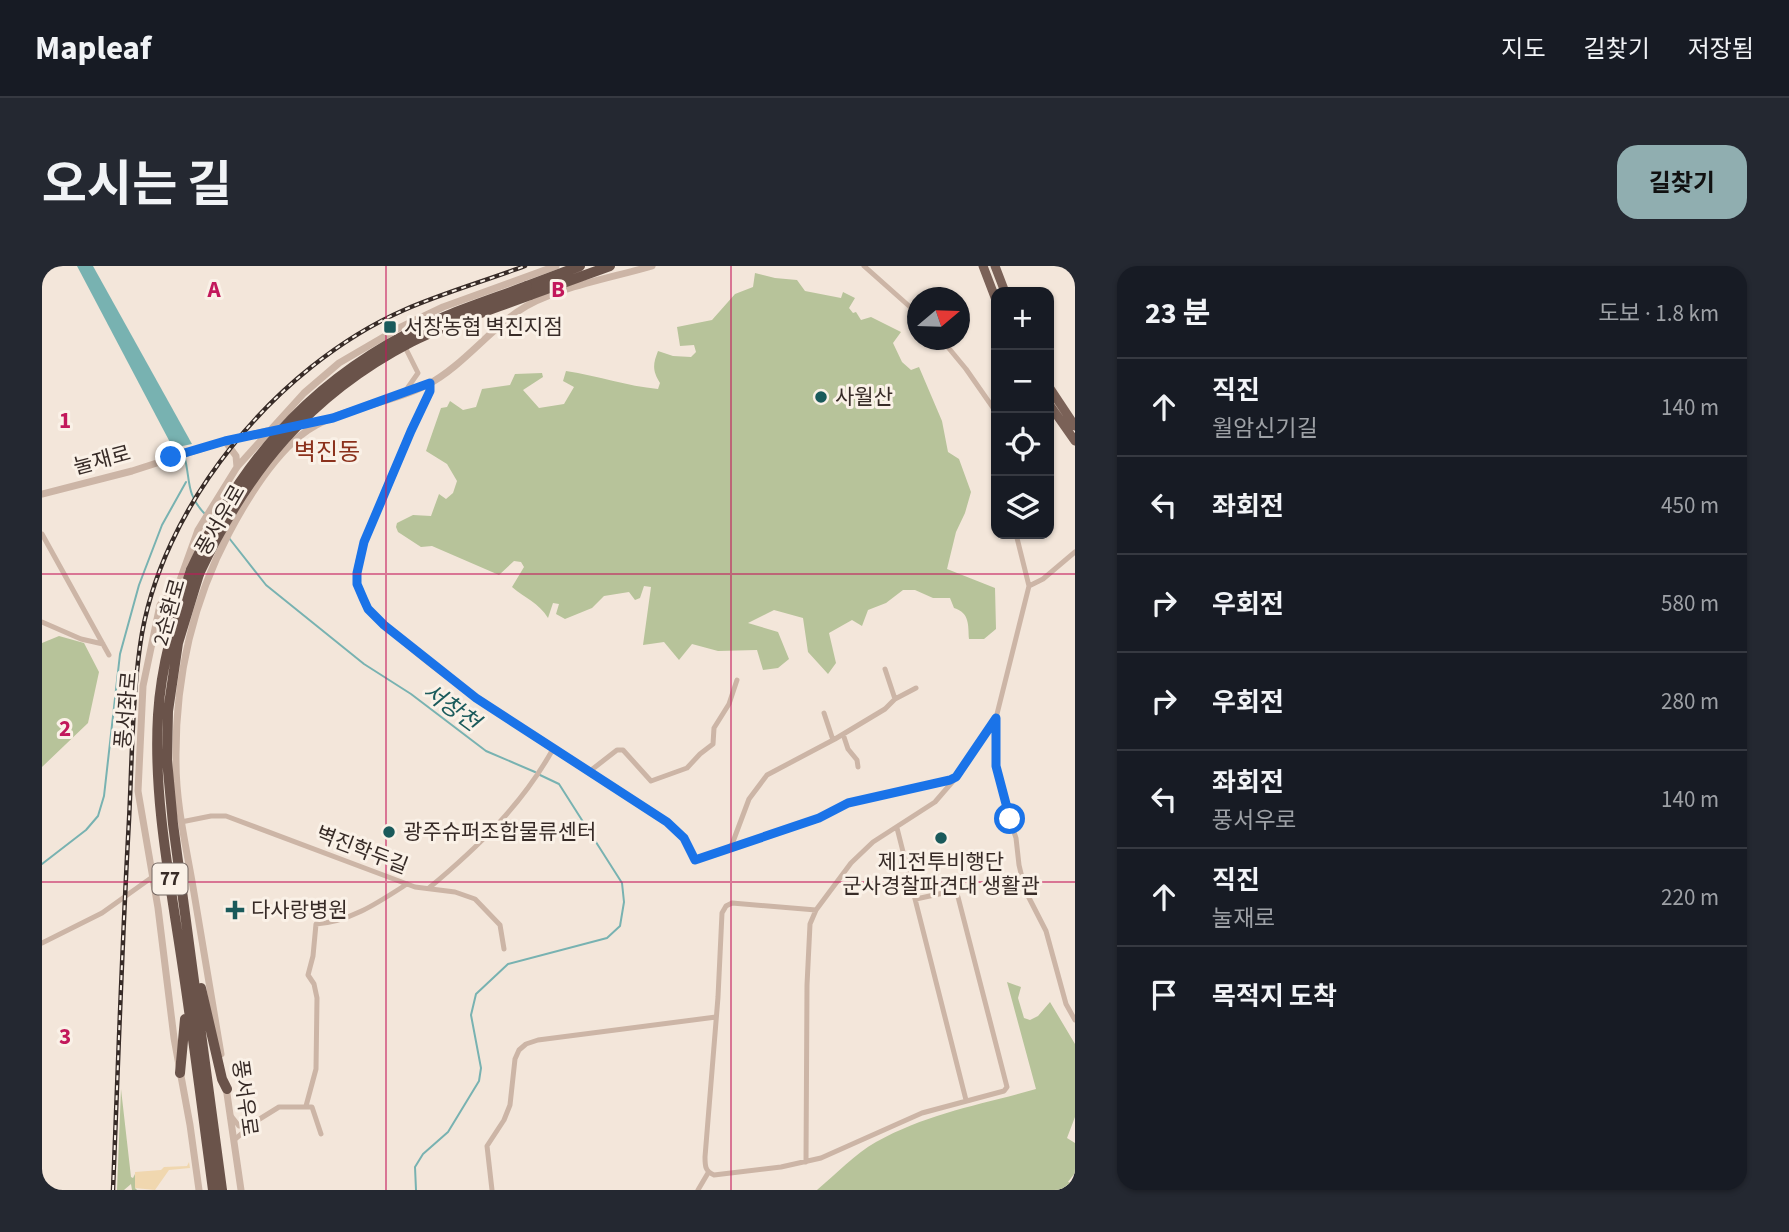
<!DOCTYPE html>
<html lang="ko">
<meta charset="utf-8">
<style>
:root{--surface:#171b24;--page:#242831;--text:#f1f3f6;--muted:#9ea1a6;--line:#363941;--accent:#90aeb0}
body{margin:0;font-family:"Source Sans 3","Noto Sans KR",sans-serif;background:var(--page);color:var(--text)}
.controls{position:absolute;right:21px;top:21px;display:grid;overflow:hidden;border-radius:14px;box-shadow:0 2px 5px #0004}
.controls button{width:63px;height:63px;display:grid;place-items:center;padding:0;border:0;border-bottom:2px solid var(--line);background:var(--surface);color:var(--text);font:35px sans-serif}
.compass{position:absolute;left:865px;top:21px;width:63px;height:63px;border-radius:50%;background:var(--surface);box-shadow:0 2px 5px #0004;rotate:71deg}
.stop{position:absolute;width:21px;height:21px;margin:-16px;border:5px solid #1a73e8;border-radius:50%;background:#fff}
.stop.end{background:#1a73e8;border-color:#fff;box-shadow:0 2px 7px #0008}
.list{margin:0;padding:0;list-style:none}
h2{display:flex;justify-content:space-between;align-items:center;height:91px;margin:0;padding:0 28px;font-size:30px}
h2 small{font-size:23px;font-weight:400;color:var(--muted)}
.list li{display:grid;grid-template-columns:46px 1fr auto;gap:21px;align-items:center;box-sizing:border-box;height:98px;padding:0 28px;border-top:2px solid var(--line)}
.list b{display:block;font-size:26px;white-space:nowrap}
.list p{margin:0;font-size:23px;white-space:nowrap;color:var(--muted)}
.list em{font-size:23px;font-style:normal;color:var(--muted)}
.icon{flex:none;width:38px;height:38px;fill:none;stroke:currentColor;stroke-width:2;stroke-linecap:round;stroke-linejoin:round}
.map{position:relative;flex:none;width:1033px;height:924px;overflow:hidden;border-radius:21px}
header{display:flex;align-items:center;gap:42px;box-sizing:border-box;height:98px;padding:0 35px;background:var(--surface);border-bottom:2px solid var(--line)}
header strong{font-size:33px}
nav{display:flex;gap:38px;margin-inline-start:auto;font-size:24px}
.intro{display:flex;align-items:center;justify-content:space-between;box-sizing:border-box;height:168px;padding:0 42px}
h1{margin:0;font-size:49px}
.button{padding:18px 32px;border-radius:21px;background:var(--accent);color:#111;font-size:24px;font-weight:700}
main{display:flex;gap:42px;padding:0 42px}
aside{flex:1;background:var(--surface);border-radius:21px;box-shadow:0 2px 5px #0004}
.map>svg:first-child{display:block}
</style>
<header>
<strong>Mapleaf</strong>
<nav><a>지도</a><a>길찾기</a><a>저장됨</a></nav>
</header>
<div class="intro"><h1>오시는 길</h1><a class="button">길찾기</a></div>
<main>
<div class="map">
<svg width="1033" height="924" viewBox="0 0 1033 924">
<rect width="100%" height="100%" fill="#f3e6da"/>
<path fill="#b7c39a" d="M 713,7 L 733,12 L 755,14 L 763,25 L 799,32 L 801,26 L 813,32 L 807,42 L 811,47 L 814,46 L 819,54 L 829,51 L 859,66 L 851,77 L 860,96 L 869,104 L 877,101 L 900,155 L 906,186 L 917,193 L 929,226 L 923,247 L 914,266 L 905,303 L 953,322 L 954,363 L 942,373 L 927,373 C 926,359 928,347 912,342 L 908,332 L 891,332 L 873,324 L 861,324 L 844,337 L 826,344 L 820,360 L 810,354 L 787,367 L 794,397 L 786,408 L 766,386 L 761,352 L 732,344 L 706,357 L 736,366 L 747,393 L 736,402 L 721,404 L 715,384 L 676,385 L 650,378 L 637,394 L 622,376 L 601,379 L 609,321 L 602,320 L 598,332 L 593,334 L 587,326 L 562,330 L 550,342 L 523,353 L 514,348 L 517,338 L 511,337 L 506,352 C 497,337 483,332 470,321 L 482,301 L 479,296 L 472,295 L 457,309 L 390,280 L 379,281 L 356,266 L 354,261 L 355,257 L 371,249 L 389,250 L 397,228 L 404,233 L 411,227 L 415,215 L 405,198 L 384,185 L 399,142 L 405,141 L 408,135 L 421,144 L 434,141 L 440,123 L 468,119 L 473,108 L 500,107 L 501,111 L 481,124 L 497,142 L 522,138 L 532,121 L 521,115 L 524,105 C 556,110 585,120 616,123 L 618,117 C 610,104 611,98 616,85 L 631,90 L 649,91 L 654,86 L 652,79 L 638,80 L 635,61 L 670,54 L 693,28 L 711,21 Z
M 17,370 L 42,377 L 57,406 L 46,457 L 0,501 L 0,377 Z
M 965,716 L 979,721 L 976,732 L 982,752 L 988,754 L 996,750 L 1008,736 L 1033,778 L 1033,851 L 1025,872 L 1033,877 L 1033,907 L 1026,916 L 1033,918 L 1033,924 L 775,924 C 794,908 813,888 834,876 C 886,847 938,839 994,823 Z
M 79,823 L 89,911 L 91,912 L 93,908 L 93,922 L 95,924 L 90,924 L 89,918 L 82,924 L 75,924 Z"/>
<path fill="#f0d7af" d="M 147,896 L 148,902 L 127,904 L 113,924 L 93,922 L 93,906 L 119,904 L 122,901 L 145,900 Z"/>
<path fill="#78b2b1" d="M 35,0 L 51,0 L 150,178 L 131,182 Z"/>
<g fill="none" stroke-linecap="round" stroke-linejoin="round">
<path stroke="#78b2b1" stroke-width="2" d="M 142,189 C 149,213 143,228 163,248
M 187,272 L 224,319 L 322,398 L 369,428 L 444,485 L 493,506
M 0,598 L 44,564 L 56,550 L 62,530 L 78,388 L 97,319 L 120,259 L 144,216
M 374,924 L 373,901 L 381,888 L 406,866 L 437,815 L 439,802 L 429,749 L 434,728 L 466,698 L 565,672 L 578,660 L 582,636 L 580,617 L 517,518 L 498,509"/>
<path stroke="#ccb5a6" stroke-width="5" d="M 822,0 L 876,48
M 900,74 L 924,103 L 954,146
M 362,79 L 376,107 L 362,127
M 388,117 L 388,125 C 370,163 353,202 337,242 C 327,265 311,292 315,318 C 324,376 569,519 625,556 L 642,572 L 653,594 L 777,552 L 806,537 L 908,514 L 914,511 L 954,452
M 0,268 L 67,389
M 974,268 L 987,320 L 954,452 L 954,500 L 963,540 L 974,572 L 977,599 L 983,624 L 1004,665 L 1024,738 L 1033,754
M 987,320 L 1001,313 L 1033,286
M 0,356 L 39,373 L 61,378
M 843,403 L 853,433
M 782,447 L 791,474
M 801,468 L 806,483 L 815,494 L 816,501
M 548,505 L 575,484 L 581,484 L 609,515 L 645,502 L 658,488 L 671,478 L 672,462 L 687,438 L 695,414
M 139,556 L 169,550 L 184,550 L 373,621 L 413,626 L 433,633 L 458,659 L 462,683
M 855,562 L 924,834
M 689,581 L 707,533 L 725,509 L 793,473 L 843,443 L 853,433 L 874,422
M 387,622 C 436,581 480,539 511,483
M 774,644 L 690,637 L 684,640 L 680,647 L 676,731 L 663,891 C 663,900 663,905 672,909 L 739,901 L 779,892 L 880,847 L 962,825 L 965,821 L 916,631 L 913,627 L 906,626 L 874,633
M 0,677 L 60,647 L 109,612
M 264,840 L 274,803 L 275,732 L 272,718 L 266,709 L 271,690 L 274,658 C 308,656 337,636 365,618
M 190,851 L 197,860 L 216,854 L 192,874
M 216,854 L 237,841 L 270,841 L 279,868
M 764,896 L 765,719 L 768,658 L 774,644 L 809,597 L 831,576 L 893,536 L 912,514
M 450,924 L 445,880 L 462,854 L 468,839 L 473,793 L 477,784 L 484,778 L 496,774 L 674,751
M 656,924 L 666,907"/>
<path stroke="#ccb5a6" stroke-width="7" d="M 183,175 L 194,190 L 195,201
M 0,228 L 90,205 L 183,175 L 225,165
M 179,788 C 170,734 161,681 152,627 C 145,584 134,540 134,496 C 133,416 149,339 187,267 C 204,235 230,193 258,170 C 294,141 345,140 385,119 C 419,101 444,68 475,46 C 509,22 570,12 610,0
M 184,821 L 199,924
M 157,924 L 148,859 L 132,772 L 116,642 L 96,525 L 101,420 L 118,339 L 137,317 L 156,264 L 195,201 L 262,127 L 297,97 L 357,62 L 401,41 L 514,0"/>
<path stroke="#7a6157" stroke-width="9" d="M 941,0 L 954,34
M 953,0 L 963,26
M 1007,121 L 1033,160
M 1007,138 L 1033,175"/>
<path stroke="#6a534a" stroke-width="10" d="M 485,20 L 538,0
M 488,29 L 568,0
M 149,304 C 133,352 119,399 116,449 C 111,533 129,620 141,703 C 152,776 161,850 171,924
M 157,308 L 136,377 L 126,445 L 125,494 L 131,558 L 180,924
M 159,722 L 180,813 L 185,823
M 138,807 L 143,753"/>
<g stroke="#372b27" stroke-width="4.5">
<path id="rail" d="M 71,924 C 76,801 80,677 87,554 C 90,496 90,437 98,380 C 117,241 235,100 362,44 C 401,27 443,15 483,0"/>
</g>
<use href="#rail" stroke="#faf1e7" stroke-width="2" stroke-dasharray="5" stroke-linecap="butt"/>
<path stroke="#6a534a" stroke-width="10" d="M 149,304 C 196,201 263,121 365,68 C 403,48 445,35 485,20
M 157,308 C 205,205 267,129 369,76 C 407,57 448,44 488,29"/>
</g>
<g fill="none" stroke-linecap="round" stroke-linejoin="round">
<path stroke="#1a73e8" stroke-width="9" d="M 129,191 L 183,175 L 291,152 L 388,117 L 388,125 L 369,165 L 322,276 L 315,307 L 315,318 L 321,332 L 326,343 L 342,359 L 434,432 L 625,556 L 642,572 L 653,594 L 777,552 L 806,537 L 908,514 L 914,511 L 954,452 L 954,500 L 968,553"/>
</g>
<path fill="none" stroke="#c2185b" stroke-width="2" stroke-opacity="0.55" d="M 344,0 L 344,924M 689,0 L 689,924M 0,308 L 1033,308M 0,616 L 1033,616"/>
<g fill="#1a5a5b" stroke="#faf1e7" stroke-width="2.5">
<rect x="341" y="54" width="14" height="14" rx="3.5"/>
<circle cx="779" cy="131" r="7"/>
<circle cx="347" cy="566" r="7"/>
<circle cx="899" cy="572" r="7"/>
<path d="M189.5 633.5h7v7h7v7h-7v7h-7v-7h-7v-7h7z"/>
</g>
<g text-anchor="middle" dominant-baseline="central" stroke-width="6" stroke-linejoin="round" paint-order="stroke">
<rect fill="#faf1e7" stroke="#726661" stroke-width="2" x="110.5" y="597.5" width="35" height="31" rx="5"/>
<g font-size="19" font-weight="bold" fill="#372b27">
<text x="128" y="613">77</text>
</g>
<g font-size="21" fill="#372b27" stroke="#faf1e7" text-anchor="start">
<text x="362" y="61">서창농협 벽진지점</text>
<text x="793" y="131">사월산</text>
<text x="361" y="566">광주슈퍼조합물류센터</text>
<text x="899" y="596" text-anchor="middle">제1전투비행단<tspan x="899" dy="24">군사경찰파견대 생활관</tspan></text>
<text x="209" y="644">다사랑병원</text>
</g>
<g font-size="21" fill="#372b27" stroke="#faf1e7">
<text transform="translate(60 194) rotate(-15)">눌재로</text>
<text transform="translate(178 254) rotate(-60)">풍서우로</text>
<text transform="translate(127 346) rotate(-74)">2순환로</text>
<text transform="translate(84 444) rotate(-85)">풍서좌로</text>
<text transform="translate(320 584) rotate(21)">벽진학두길</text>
<text transform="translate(203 832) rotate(82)">풍서우로</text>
</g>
<g font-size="23" font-style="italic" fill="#1a5a5b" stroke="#faf1e7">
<text transform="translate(409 441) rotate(36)">서창천</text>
</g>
<g font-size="24" fill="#8b311c" stroke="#faf1e7">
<text x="285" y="186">벽진동</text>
</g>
</g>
<g font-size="23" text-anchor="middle" font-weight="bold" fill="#c2185b" stroke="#faf1e7" stroke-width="6" stroke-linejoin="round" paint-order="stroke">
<text x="172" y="31">A</text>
<text x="516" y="31">B</text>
<text x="23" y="162">1</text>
<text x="23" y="470">2</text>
<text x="23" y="778">3</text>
</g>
</svg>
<div class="controls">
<button>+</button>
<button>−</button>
<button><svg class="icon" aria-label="locate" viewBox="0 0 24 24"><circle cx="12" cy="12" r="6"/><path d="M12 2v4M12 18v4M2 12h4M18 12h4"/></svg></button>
<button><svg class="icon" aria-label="layers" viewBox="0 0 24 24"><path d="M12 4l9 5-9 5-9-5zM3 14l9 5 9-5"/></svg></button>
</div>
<svg class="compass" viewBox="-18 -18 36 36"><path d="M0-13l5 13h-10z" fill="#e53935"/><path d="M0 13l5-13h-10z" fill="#9ea1a6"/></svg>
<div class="stop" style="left:968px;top:553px"></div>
<div class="stop end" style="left:129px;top:191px"></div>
</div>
<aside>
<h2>23 분<small>도보 · 1.8 km</small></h2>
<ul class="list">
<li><svg class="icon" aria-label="ahead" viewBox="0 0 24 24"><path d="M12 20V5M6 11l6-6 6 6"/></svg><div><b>직진</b><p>월암신기길</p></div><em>140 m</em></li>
<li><svg class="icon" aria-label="left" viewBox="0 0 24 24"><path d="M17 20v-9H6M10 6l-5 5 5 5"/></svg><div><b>좌회전</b></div><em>450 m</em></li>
<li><svg class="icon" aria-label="right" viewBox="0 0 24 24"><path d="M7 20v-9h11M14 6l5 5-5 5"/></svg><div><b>우회전</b></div><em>580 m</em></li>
<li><svg class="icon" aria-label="right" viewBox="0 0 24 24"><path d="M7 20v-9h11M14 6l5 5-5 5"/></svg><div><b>우회전</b></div><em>280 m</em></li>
<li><svg class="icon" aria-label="left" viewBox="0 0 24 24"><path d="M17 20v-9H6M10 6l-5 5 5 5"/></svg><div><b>좌회전</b><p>풍서우로</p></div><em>140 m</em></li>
<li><svg class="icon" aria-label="ahead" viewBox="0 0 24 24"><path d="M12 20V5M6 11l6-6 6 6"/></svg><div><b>직진</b><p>눌재로</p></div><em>220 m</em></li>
<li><svg class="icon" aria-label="arrive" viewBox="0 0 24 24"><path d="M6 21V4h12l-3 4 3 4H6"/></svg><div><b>목적지 도착</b></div></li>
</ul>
</aside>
</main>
